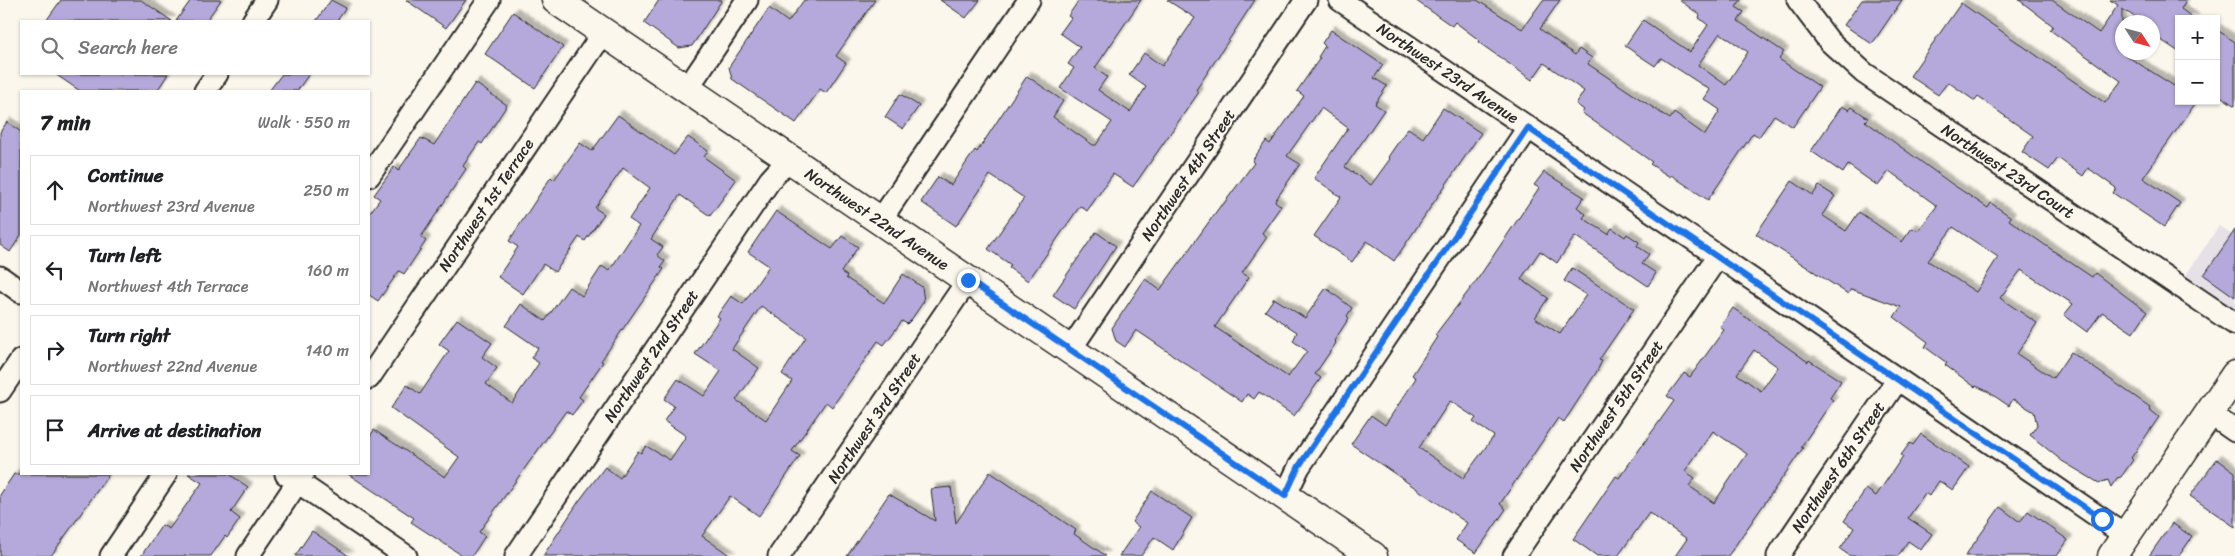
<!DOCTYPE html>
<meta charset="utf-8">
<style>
:root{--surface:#fff;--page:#f6f6f6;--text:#202124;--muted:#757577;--line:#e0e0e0}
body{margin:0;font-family:Sriracha,sans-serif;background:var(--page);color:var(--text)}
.controls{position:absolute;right:15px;top:15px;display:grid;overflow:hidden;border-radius:0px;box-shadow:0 1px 4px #0004}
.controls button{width:45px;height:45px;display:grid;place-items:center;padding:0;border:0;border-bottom:1px solid var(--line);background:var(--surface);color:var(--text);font:25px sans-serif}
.compass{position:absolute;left:2115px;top:15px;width:45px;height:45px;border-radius:50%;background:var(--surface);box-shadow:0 1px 4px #0004;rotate:126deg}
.stop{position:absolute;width:15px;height:15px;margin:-11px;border:4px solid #1a73e8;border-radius:50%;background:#fff}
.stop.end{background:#1a73e8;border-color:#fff;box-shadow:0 1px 5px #0008}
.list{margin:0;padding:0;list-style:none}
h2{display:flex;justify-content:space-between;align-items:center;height:65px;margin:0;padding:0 20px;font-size:21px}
h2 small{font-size:16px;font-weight:400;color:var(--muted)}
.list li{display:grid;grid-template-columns:32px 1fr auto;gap:15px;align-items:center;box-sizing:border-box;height:70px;margin:0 10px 10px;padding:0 10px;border:1px solid var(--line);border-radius:0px}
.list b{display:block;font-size:19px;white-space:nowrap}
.list p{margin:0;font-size:16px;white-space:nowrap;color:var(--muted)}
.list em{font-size:16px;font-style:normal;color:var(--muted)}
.icon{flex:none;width:28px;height:28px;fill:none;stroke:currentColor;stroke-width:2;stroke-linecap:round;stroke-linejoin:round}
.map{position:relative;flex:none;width:2235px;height:556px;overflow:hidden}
.search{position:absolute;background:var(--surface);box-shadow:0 1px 4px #0004;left:20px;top:20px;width:350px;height:55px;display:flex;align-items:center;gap:12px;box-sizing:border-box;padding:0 18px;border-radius:0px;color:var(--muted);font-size:19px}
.panel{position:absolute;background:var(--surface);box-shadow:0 1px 4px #0004;left:20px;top:90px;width:350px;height:385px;border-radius:0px}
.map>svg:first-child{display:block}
</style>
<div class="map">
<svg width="2235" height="556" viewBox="0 0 2235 556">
<defs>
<filter id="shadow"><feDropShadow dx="4.5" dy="-4.5" stdDeviation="1" flood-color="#0004"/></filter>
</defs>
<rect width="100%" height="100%" fill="#fbf7ec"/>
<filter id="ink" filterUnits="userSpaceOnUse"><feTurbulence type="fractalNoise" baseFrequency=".02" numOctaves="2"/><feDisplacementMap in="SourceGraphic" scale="10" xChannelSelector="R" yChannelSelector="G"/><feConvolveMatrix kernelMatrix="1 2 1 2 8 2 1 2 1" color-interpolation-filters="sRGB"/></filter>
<g filter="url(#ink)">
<path fill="#e6e0e7" d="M 2219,226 L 2235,237 L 2235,309 L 2186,275 Z"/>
<path fill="#b4a9da" stroke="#2b2b2b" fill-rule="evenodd" filter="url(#shadow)" d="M 61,0 L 141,0 L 172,21 L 46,21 Z
M 191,0 L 221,0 L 206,21 L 176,21 Z
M 331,0 L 346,8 L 337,21 L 316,21 Z
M 406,0 L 466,0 L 446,28 Z
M 659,0 L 722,0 L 692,46 L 679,48 L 644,23 Z
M 804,0 L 875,0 L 836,56 L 846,63 L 826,93 L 820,89 L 796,123 L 732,79 L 729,67 L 769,8 L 788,22 Z
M 940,0 L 980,0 L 966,18 Z
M 1079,0 L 1141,0 L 1095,68 L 1107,77 L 1098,90 L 1130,112 L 1146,87 L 1129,75 L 1144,53 L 1162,66 L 1195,18 L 1167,0 L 1255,0 L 1196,90 L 1199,92 L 1133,187 L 1113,174 L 1087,211 L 1080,206 L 1028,281 L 1009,268 L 1011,265 L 988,249 L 1024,198 L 990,175 L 956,226 L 921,202 L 938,177 L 951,185 L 975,150 L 977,152 L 1027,76 L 1063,101 L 1053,117 L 1093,145 L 1096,145 L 1112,122 L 1060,88 L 1074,68 L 1068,64 L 1080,47 L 1060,33 L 1071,18 L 1068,16 Z
M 1415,0 L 1477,0 L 1522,29 L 1543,0 L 1560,0 L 1540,29 L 1575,55 L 1579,49 L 1592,58 L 1588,64 L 1670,119 L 1674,113 L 1705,135 L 1720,110 L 1704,99 L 1710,90 L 1661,58 L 1655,66 L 1625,46 L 1643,20 L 1690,52 L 1708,25 L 1699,18 L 1700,15 L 1679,0 L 1741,0 L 1736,7 L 1744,12 L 1738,21 L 1784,52 L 1779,59 L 1820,87 L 1793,127 L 1774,115 L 1759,137 L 1753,133 L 1708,200 L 1671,175 L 1670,177 L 1650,164 L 1652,162 L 1582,113 L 1584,110 L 1576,104 L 1584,91 L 1544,63 L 1532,80 L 1478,42 L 1479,40 L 1455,22 L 1452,26 ZM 1720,33 L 1748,52 L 1726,85 L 1698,65 Z
M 1862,0 L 1902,0 L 1872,44 L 1844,25 Z
M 2019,0 L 2052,0 L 2099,33 L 2118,5 L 2110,0 L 2186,0 L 2181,9 L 2195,19 L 2179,19 L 2179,52 L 2152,34 L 2152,22 L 2143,22 L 2122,9 L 2122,53 L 2179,89 L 2179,101 L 2197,101 L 2143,178 L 2180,203 L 2164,227 L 2113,193 L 2116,188 L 2088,168 L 2083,176 L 2058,158 L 2049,170 L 2022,152 L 2033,136 L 1978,97 L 1975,101 L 1948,82 L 1938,95 L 1910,76 L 1961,3 L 2105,103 L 2121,81 L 2050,30 L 2053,26 Z
M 513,12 L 563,47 L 535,88 L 485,54 Z
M 2216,29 L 2235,42 L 2235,106 L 2216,93 Z
M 1331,30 L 1383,65 L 1374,78 L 1387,86 L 1375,104 L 1384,110 L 1345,167 L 1371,185 L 1390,159 L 1388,157 L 1408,128 L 1423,138 L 1443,108 L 1481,133 L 1394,261 L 1367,241 L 1352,262 L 1314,236 L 1341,197 L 1314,178 L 1348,128 L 1321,108 L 1287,156 L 1300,164 L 1275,201 L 1281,206 L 1262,233 L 1267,237 L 1242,273 L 1249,277 L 1215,327 L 1288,377 L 1307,351 L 1293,341 L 1297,332 L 1265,311 L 1274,298 L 1305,318 L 1326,288 L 1352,308 L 1347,316 L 1349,318 L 1334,341 L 1336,343 L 1315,374 L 1321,378 L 1294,416 L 1259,392 L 1254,399 L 1247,394 L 1242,402 L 1136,330 L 1125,347 L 1116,341 L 1112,328 L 1145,279 L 1160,290 L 1221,205 L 1222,206 L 1254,163 L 1252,161 L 1266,141 L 1270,144 L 1304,96 L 1297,91 L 1320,58 L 1318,57 L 1325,46 L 1322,43 Z
M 55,74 L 168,74 L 157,91 L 80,91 Z
M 282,74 L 309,74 L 297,91 L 269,91 Z
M 475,83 L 507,105 L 482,144 L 479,142 L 463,166 L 466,169 L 421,237 L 426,241 L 404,274 L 399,271 L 378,301 L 369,295 L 369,214 L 380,199 L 374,195 L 394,167 L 398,171 L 421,138 L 434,145 Z
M 900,94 L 919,106 L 903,129 L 885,117 Z
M 1842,106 L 1849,110 L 1852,107 L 1868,118 L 1865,121 L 1952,184 L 1988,208 L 1991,203 L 2011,217 L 2009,220 L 2058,254 L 2092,277 L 2095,273 L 2147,312 L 2133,333 L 2102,312 L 2087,332 L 2064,315 L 2073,304 L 2021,270 L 2000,298 L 2037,323 L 2017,354 L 2053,378 L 2071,352 L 2150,407 L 2149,409 L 2159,417 L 2131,458 L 2133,460 L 2121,477 L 2117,478 L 2111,487 L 2108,480 L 2099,483 L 2062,461 L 2030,435 L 2037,425 L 2034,412 L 2013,399 L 2009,406 L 1987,391 L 1976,386 L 1975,387 L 1945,365 L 1947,363 L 1925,347 L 1928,342 L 1894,317 L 1901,307 L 1851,289 L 1848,294 L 1756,234 L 1792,181 L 1813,195 L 1819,186 L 1835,196 L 1822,215 L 1846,231 L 1859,212 L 1902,242 L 1912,228 L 1918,231 L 1937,206 L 1889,171 L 1878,186 L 1848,165 L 1843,173 L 1811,151 ZM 1953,227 L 1998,257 L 1976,292 L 1928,261 Z
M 618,115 L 674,155 L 688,137 L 708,151 L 704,157 L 736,180 L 710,216 L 680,195 L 651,239 L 663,247 L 657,255 L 665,261 L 661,267 L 664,269 L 601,361 L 603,362 L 579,397 L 583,400 L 572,415 L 566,411 L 479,532 L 485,536 L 472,556 L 463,556 L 411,522 L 414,518 L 348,474 L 369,474 L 369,438 L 374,430 L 445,477 L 459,457 L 391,408 L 407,385 L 420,394 L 449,351 L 439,344 L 457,319 L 492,343 L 482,357 L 497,368 L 486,384 L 512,403 L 539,363 L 531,358 L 538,348 L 506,326 L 521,304 L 545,321 L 569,287 L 582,296 L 602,266 L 609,271 L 639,226 L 629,219 L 650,188 L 623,168 L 595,208 L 604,214 L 585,241 L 579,237 L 555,272 L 543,264 L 523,294 L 498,277 L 518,247 L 509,241 L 551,177 L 554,180 L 580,143 L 592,151 Z
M 7,122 L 21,132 L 21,235 L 10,252 L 0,245 L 0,132 Z
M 1544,172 L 1584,197 L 1577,207 L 1586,214 L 1583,218 L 1608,234 L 1612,228 L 1625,237 L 1627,234 L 1639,242 L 1637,246 L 1649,254 L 1642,264 L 1656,273 L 1648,286 L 1575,236 L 1557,263 L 1540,251 L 1521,279 L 1548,298 L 1535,318 L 1560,334 L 1586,295 L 1564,281 L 1572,268 L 1634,309 L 1599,360 L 1602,361 L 1596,373 L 1564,422 L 1558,418 L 1500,504 L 1506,509 L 1476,553 L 1456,540 L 1467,523 L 1351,444 L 1371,415 L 1385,425 L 1416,378 L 1412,375 L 1437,337 L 1435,335 L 1477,280 L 1539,188 L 1534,185 ZM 1450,401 L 1476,418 L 1473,422 L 1494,436 L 1463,478 L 1419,448 Z
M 776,211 L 832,249 L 842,236 L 858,247 L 841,272 L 847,276 L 846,278 L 884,303 L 903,274 L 922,287 L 924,301 L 911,320 L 907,324 L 902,321 L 884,345 L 878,341 L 832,407 L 826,402 L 792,451 L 800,456 L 759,516 L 730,496 L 702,536 L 731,556 L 543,556 L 579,501 L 605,467 L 620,478 L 638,451 L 641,453 L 646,446 L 670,460 L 686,436 L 664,421 L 674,406 L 664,399 L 678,379 L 704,396 L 721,371 L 695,354 L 720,318 L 717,316 L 731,296 L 743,304 L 769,266 L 748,252 ZM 761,306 L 806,337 L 782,374 L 792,381 L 766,420 L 736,400 L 759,368 L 732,349 Z
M 2235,230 L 2235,297 L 2204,275 Z
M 1096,232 L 1116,246 L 1074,309 L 1053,295 Z
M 1733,308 L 1808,362 L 1809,360 L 1841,381 L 1830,398 L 1833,400 L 1801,447 L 1803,448 L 1728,556 L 1675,556 L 1687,539 L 1649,513 L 1618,556 L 1597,556 L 1573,539 L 1616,476 L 1619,478 L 1674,401 L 1667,396 L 1684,373 L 1690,377 L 1724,330 L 1720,327 ZM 1754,350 L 1778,367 L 1761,391 L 1737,374 ZM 1713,431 L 1747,454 L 1714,503 L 1689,486 L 1695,478 L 1685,471 Z
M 1921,434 L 1969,467 L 1953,490 L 1939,481 L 1929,496 L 1925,493 L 1908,518 L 1932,534 L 1921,550 L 1908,541 L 1898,556 L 1850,556 L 1840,549 L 1854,528 L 1844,521 L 1866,489 L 1876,496 L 1903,456 L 1901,455 L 1910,443 L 1913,445 Z
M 2217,459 L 2235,472 L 2235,527 L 2190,496 Z
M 990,472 L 1076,530 L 1074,534 L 1106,556 L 847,556 L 889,494 L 935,521 L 931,489 L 951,487 L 956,523 Z
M 14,474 L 109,474 L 51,556 L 0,556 L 0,495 Z
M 188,474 L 229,474 L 248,487 L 231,512 L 240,519 L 227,538 L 225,536 L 211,556 L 141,556 L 162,525 L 169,529 L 202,483 Z
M 1152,491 L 1192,518 L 1173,550 L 1154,537 L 1141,556 L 1119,556 L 1139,527 L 1132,522 Z
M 2000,507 L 2020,522 L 2028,511 L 2068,540 L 2057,556 L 1965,556 Z
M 2172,523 L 2192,537 L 2179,556 L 2149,556 Z
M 312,531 L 349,556 L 295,556 Z"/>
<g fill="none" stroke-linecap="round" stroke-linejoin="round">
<g stroke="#2b2b2b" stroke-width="25">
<path id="minor" d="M 1340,0 L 1718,256 L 2125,535
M 1798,0 L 1829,41 L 1864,73 L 2235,324
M 253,21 L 267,0
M 687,89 L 747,0
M 205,91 L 217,74
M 369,176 L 489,0
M 880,221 L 1029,0
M 0,277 L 21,292
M 1070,350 L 1306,0
M 369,378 L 603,33
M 0,391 L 21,360
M 2209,413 L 2235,431
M 286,474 L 406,556
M 1285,496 L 1299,467 L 1528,128
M 111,556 L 166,474
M 248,556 L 303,474
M 516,556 L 770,180 L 789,159
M 779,556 L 968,280
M 1514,556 L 1718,256
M 1778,556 L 1898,379"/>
</g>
<g stroke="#2b2b2b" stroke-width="31">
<path id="major" d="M 556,0 L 1373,556
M 2112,556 L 2235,375"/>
</g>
<use href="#minor" stroke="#fbf7ec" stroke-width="21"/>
<use href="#major" stroke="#fbf7ec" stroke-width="28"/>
</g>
</g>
<g fill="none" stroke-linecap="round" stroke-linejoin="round" filter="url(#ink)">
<path stroke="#1a73e8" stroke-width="6" d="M 968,280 L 1285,496 L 1299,466 L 1528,128 L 2102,519"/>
</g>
<g text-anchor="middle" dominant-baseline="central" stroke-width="4" stroke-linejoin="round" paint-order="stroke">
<g font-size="16" fill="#2b2b2b" stroke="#fbf7ec">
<text transform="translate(1448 73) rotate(34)">Northwest 23rd Avenue</text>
<text transform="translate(2008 171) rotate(34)">Northwest 23rd Court</text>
<text transform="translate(1188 175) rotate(-56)">Northwest 4th Street</text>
<text transform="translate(486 205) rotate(-56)">Northwest 1st Terrace</text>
<text transform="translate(877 219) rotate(34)">Northwest 22nd Avenue</text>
<text transform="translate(651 356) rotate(-56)">Northwest 2nd Street</text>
<text transform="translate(1616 406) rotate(-56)">Northwest 5th Street</text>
<text transform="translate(874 418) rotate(-56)">Northwest 3rd Street</text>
<text transform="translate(1838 467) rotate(-56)">Northwest 6th Street</text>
</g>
</g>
</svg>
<div class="controls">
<button>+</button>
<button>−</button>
</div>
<svg class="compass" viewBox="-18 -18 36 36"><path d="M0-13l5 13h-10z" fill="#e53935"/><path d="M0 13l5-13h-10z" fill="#757577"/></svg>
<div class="stop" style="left:2102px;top:519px"></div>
<div class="stop end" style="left:968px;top:280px"></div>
<div class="search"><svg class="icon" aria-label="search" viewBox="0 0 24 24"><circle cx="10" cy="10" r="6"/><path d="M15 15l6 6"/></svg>Search here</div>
<section class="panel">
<h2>7 min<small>Walk · 550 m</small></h2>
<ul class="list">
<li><svg class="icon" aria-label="ahead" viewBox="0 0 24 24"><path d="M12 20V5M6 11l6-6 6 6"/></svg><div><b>Continue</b><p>Northwest 23rd Avenue</p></div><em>250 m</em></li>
<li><svg class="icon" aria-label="left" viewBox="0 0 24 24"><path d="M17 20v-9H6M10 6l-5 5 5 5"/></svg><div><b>Turn left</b><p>Northwest 4th Terrace</p></div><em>160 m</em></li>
<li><svg class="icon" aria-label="right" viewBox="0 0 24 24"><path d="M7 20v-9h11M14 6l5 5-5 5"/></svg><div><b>Turn right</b><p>Northwest 22nd Avenue</p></div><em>140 m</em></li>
<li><svg class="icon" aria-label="arrive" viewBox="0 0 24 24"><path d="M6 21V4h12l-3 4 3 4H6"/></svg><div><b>Arrive at destination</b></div></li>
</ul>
</section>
</div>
